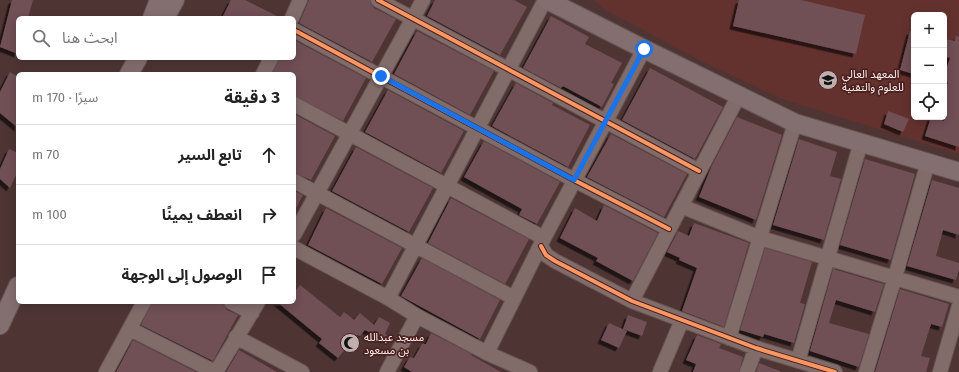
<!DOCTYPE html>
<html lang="ar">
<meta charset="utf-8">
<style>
:root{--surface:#fff;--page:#f6f6f6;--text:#222;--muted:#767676;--line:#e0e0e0}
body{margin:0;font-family:"Fira Sans","Noto Sans Arabic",sans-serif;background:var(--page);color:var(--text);direction:rtl}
.controls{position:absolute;right:12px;top:12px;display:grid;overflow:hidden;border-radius:6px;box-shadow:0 2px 10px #0003}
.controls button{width:36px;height:36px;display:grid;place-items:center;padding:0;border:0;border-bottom:1px solid var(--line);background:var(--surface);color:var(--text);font:20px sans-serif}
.stop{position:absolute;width:12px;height:12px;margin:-9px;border:3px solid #1a73e8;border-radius:50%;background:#fff}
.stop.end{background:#1a73e8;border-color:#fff;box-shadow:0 1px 4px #0008}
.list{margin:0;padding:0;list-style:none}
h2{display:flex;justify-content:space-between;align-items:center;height:52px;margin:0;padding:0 16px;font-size:17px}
h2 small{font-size:13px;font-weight:400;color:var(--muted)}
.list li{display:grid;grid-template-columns:26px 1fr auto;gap:12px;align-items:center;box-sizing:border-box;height:60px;padding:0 16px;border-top:1px solid var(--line)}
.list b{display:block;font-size:15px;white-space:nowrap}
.list em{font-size:13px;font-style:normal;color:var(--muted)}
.icon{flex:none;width:22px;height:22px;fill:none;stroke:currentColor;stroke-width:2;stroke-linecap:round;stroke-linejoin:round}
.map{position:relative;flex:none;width:959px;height:372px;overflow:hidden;direction:ltr}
.search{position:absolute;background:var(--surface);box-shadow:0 2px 10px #0003;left:16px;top:16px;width:280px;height:44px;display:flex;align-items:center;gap:10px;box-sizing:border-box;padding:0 14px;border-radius:6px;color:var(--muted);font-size:15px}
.panel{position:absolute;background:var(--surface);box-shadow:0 2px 10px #0003;left:16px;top:72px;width:280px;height:232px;border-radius:6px;direction:rtl}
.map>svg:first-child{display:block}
</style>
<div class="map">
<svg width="959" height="372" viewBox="0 0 959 372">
<defs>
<filter id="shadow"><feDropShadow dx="-3.5" dy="3.5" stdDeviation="0" flood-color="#0009"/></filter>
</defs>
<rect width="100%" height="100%" fill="#4e3534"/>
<path fill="#63322f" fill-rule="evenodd" d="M 593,0 L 959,0 L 959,154 L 782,99 L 701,61 L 604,9 ZM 914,15 L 944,15 L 944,117 L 914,117 Z"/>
<path fill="#704f55" filter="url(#shadow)" d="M 12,0 L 33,0 L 28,18 L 18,18 L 18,54 L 0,47 Z
M 231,0 L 245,0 L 281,18 L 222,18 Z
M 309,0 L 370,0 L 371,4 L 374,8 L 396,19 L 372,62 L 299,23 Z
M 435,0 L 514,0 L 527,7 L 500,55 L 427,16 Z
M 739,0 L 801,0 L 865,15 L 856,54 L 733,26 Z
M 551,16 L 589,37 L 585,44 L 622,63 L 611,83 L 614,84 L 602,107 L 563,86 L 561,88 L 523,68 Z
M 417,31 L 494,71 L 470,115 L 394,74 Z
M 910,31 L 914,32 L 914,74 L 900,70 Z
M 956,36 L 959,37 L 959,147 L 925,136 L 931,117 L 944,121 L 944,97 L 948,82 L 944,81 L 944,76 L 950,58 L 944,56 L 944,39 L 955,41 Z
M 294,40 L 366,78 L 343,121 L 294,96 L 294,74 L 272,74 L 279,58 L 294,58 Z
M 650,68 L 723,107 L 695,159 L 622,120 Z
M 10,72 L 18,77 L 18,128 L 0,113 L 0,92 Z
M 516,83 L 553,103 L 552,105 L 590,125 L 568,167 L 492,126 Z
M 388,90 L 464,131 L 441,173 L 365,132 Z
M 888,111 L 909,119 L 903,132 L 884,124 Z
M 294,114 L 335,136 L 311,180 L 294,173 Z
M 737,117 L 782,135 L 756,220 L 699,197 L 712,165 Z
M 611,134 L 687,174 L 664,217 L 587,177 Z
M 799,139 L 837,152 L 830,176 L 841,179 L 824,240 L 773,225 Z
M 484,141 L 560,182 L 537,224 L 519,215 L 522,209 L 464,177 Z
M 356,147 L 433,188 L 409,232 L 332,191 Z
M 9,149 L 18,153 L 18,171 L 10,188 L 0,179 L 0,169 Z
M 865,159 L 915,174 L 891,260 L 840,245 Z
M 932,180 L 959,188 L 959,235 L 943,230 L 936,256 L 959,263 L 959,269 L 956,280 L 907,266 Z
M 294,191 L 303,195 L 294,212 Z
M 451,198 L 529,239 L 505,284 L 428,243 Z
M 604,205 L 658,233 L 633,281 L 596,261 L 598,258 L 560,238 L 575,208 L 597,221 Z
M 326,208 L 402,248 L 382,284 L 308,245 Z
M 694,223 L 749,243 L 724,327 L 682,311 L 697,268 L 679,260 L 680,258 L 667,252 L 678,231 L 689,236 Z
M 765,248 L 812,262 L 800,303 L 805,304 L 794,343 L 764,334 L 763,337 L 740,330 Z
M 422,258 L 500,300 L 480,339 L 401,296 Z
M 833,269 L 884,284 L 875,312 L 836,300 L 829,323 L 869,334 L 859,367 L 810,351 Z
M 300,285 L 340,317 L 344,312 L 354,320 L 360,313 L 374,325 L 379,317 L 390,323 L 385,334 L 387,335 L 385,340 L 365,330 L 360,336 L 357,335 L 338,358 L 319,343 L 322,339 L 277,302 L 294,302 L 294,292 Z
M 900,289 L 949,304 L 942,327 L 931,324 L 921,356 L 930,358 L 926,372 L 875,372 Z
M 152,302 L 219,302 L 223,304 L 227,310 L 238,315 L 213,361 L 141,325 Z
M 628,315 L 647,322 L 642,336 L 623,329 Z
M 609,323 L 627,331 L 619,348 L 601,340 Z
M 431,333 L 472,354 L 471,355 L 501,372 L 412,372 L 404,367 L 410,357 L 414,358 L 422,344 L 426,344 Z
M 697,335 L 721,344 L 719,348 L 743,357 L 739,372 L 693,372 L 696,364 L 686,360 Z
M 133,340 L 196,372 L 116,372 Z
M 239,350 L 277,372 L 226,372 Z
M 759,363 L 780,371 L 780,372 L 756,372 Z"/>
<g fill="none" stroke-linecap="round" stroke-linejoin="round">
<g stroke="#665554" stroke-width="16">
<path id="minor" d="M 378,0 L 699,171
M 292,18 L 300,0
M 294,30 L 574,180 L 669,229
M 263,74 L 271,58
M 294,104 L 544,238
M 294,181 L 514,298
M 681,206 L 760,238 L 959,297
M 294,235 L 423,0
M 541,246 L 546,255 L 555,261 L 632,301 L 756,348 L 835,372
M 294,248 L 388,298 L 417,316 L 487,353 L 530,372
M 388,298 L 545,0
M 632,301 L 739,95
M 231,302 L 252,313
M 130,329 L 215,372
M 236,337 L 302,372
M 729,338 L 795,123
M 487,353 L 544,238 L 644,49
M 798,361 L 861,142
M 106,372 L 144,302
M 216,372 L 258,302
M 387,372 L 417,316
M 660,372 L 682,320
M 747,372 L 756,348
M 866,372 L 895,277 L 928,162
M 940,372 L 959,306"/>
</g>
<g stroke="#665554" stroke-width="20">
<path id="major" d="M 547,0 L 644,49 L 795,123 L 959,172
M 152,18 L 159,0
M 165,18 L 175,0
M 129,74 L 138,58
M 0,325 L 18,286"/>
</g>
<use href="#minor" stroke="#816c6a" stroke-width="14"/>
<use href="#major" stroke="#846f70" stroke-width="18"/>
<g stroke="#4d211f" stroke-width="6">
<path id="cycleway" d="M 378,0 L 699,171
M 294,30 L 574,180 L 669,229
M 541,246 L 546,255 L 555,261 L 632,301 L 756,348 L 835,372"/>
</g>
<use href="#cycleway" stroke="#f99763" stroke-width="4"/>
</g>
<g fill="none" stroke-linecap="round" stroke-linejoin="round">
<path stroke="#1a73e8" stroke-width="5" d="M 381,76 L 574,180 L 644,49"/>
</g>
<defs>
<g id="university-disc" transform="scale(1)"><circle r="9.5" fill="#c0afae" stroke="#4d211f"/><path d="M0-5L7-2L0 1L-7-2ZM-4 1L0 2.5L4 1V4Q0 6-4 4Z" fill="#111"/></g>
<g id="mosque-disc" transform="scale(1)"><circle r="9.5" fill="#c0afae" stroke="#4d211f"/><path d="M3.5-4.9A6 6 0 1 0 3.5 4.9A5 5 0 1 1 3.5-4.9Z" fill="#111"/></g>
</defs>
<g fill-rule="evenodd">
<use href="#university-disc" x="828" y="80"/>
<use href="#mosque-disc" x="350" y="343"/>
</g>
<g text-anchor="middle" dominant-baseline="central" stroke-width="3.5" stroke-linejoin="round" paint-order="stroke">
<g font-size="11" fill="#fdf1ef" stroke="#4d211f" text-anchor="start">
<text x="842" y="74">المعهد العالي<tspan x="842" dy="13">للعلوم والتقنية</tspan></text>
<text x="364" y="337">مسجد عبدالله<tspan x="364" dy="13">بن مسعود</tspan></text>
</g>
</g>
</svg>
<div class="controls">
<button>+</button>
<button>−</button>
<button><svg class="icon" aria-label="locate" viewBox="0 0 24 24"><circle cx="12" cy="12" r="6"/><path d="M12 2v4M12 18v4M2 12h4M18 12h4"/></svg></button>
</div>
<div class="stop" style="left:644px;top:49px"></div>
<div class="stop end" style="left:381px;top:76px"></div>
<div class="search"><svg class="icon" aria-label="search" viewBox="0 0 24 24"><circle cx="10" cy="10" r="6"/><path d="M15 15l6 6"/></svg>ابحث هنا</div>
<section class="panel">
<h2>3 دقيقة<small>سيرًا · 170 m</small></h2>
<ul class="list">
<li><svg class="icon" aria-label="ahead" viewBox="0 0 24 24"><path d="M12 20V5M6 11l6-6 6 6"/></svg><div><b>تابع السير</b></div><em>70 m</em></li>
<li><svg class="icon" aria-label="right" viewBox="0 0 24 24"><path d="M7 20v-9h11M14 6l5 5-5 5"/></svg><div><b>انعطف يمينًا</b></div><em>100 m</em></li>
<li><svg class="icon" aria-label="arrive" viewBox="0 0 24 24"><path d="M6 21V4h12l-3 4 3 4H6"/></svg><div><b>الوصول إلى الوجهة</b></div></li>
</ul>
</section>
</div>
